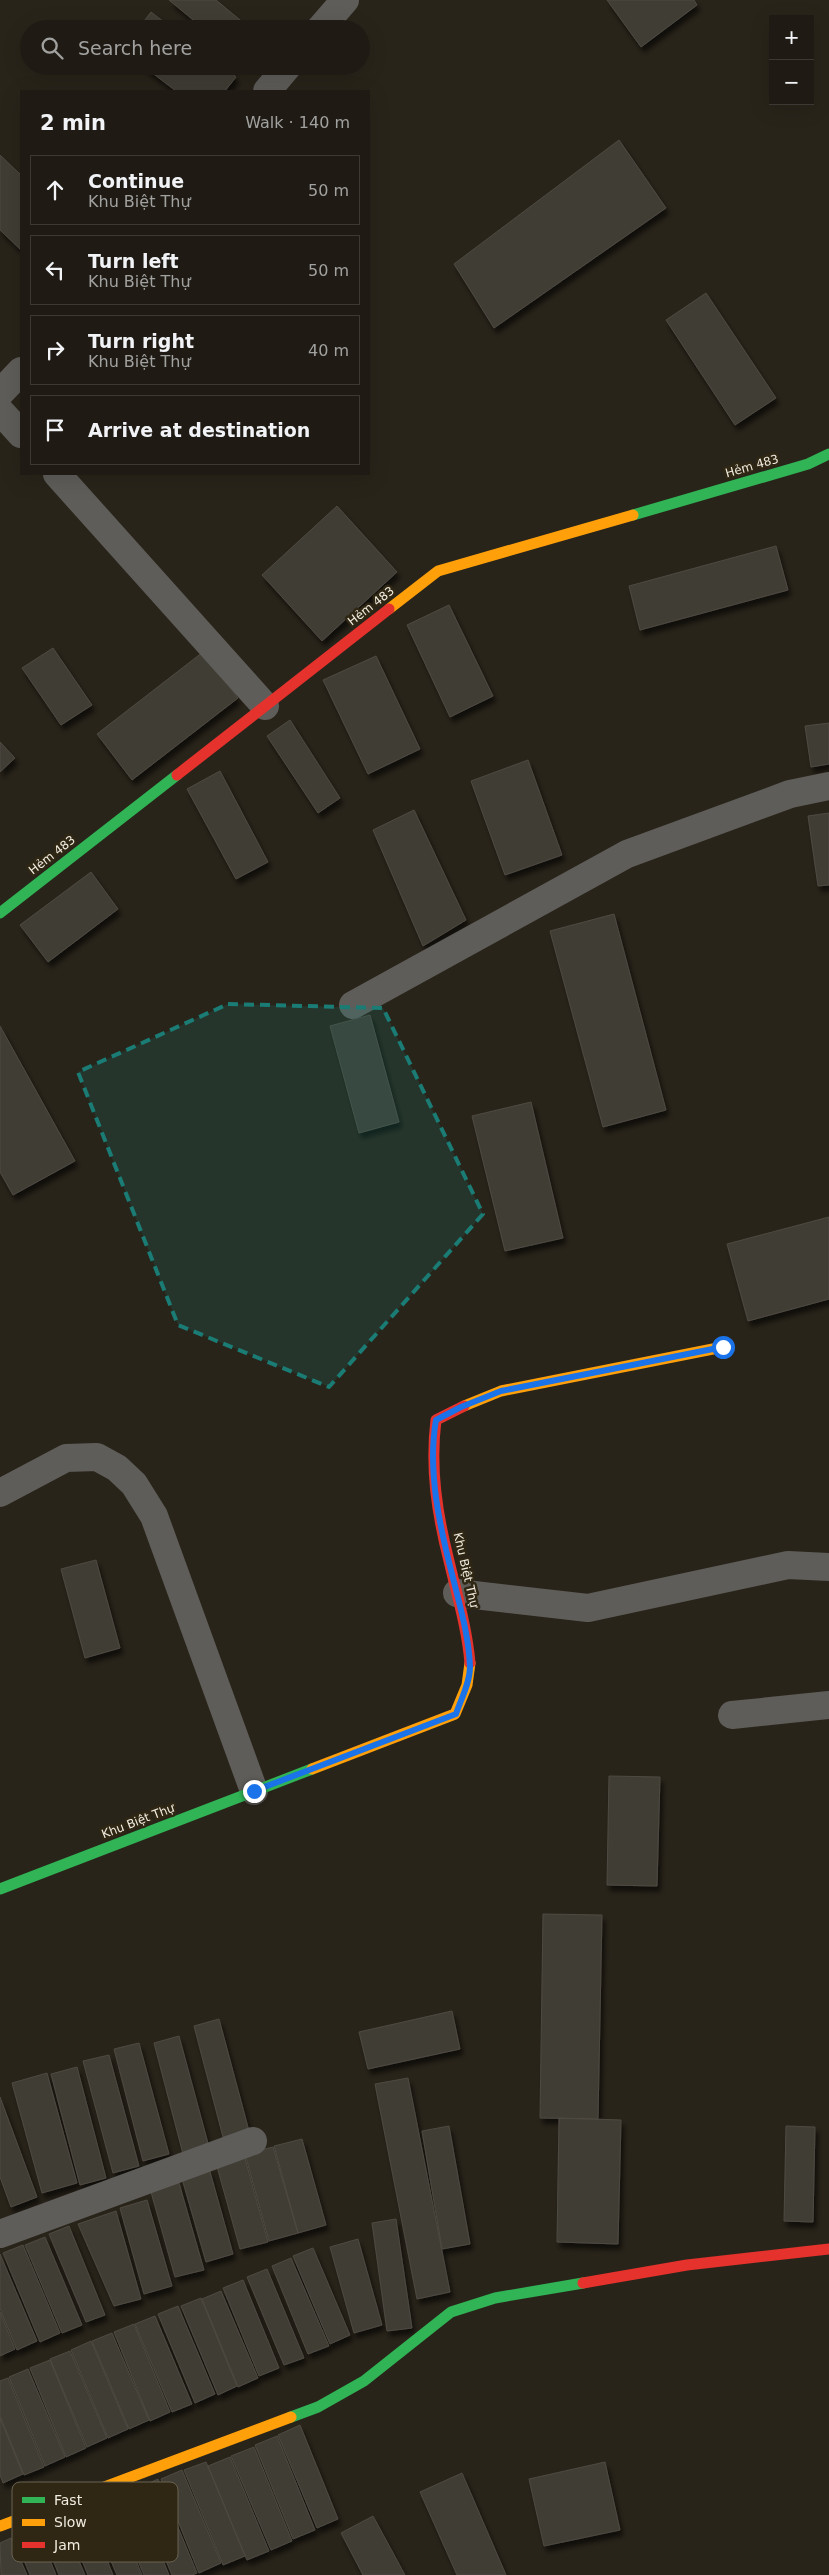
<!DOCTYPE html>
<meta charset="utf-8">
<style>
:root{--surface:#1f1b14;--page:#27241d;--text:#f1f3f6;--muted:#a1a1a0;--line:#3c3934}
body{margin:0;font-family:"DejaVu Sans",sans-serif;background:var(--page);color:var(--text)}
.controls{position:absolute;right:15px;top:15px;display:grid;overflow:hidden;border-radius:0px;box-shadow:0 5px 20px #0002}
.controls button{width:45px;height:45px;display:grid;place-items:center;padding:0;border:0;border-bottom:1px solid var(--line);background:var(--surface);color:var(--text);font:25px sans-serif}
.stop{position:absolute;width:15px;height:15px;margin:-11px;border:4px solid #1a73e8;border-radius:50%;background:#fff}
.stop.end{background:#1a73e8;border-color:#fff;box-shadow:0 1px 5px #0008}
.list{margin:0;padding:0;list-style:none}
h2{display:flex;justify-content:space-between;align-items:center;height:65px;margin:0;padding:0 20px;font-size:21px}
h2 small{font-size:16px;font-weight:400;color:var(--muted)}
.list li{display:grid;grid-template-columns:32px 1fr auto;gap:15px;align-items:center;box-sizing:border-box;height:70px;margin:0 10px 10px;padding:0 10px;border:1px solid var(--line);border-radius:0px}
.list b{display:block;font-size:19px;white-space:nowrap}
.list p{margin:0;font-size:16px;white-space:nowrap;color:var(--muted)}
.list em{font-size:16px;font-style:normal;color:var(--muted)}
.icon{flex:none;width:28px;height:28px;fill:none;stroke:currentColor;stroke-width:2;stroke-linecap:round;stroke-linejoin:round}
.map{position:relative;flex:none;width:829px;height:2575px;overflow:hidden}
.search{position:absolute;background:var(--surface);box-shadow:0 5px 20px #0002;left:20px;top:20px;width:350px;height:55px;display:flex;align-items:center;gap:12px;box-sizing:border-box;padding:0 18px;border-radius:28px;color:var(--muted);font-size:19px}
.panel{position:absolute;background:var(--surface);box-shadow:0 5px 20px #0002;left:20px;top:90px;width:350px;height:385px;border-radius:0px}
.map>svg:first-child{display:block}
</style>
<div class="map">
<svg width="829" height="2575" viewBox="0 0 829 2575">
<defs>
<filter id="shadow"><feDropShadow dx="3" dy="5.5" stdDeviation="2.5" flood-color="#0009"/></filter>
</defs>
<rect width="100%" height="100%" fill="#29241a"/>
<path fill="#413d35" stroke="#4e4a42" filter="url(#shadow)" d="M 169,0 L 216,0 L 251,29 L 204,29 Z
M 607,0 L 694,0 L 697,5 L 641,47 Z
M 151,12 L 173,29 L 138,29 Z
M 143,66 L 223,66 L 236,77 L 225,91 L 176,91 Z
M 619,140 L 666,208 L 494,328 L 454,264 Z
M 0,155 L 21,175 L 21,250 L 0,230 Z
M 706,293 L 776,398 L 735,425 L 666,320 Z
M 337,506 L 397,572 L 322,641 L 262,575 Z
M 776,546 L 788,590 L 640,630 L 629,586 Z
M 449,605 L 493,696 L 450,717 L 407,625 Z
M 53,648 L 92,705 L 61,725 L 22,668 Z
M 203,652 L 238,698 L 132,780 L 97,734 Z
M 376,656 L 420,749 L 368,774 L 323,680 Z
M 290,720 L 340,798 L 318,813 L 267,736 Z
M 829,723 L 829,764 L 811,767 L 805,726 Z
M 0,742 L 15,758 L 0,772 Z
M 528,760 L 562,855 L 505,875 L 471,781 Z
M 220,771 L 268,862 L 236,879 L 187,789 Z
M 414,810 L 466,920 L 423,946 L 373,830 Z
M 829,813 L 829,885 L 818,886 L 808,816 Z
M 91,872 L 118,909 L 48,962 L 20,925 Z
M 614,914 L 666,1110 L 603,1127 L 550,931 Z
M 370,1015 L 399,1122 L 359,1133 L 330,1026 Z
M 0,1026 L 75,1161 L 13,1195 L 0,1172 Z
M 531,1102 L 563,1238 L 505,1251 L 472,1116 Z
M 829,1217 L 829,1299 L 748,1321 L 727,1244 Z
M 96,1560 L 120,1648 L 85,1658 L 61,1569 Z
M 609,1776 L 660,1777 L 657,1886 L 607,1885 Z
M 543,1914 L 602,1915 L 598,2119 L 540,2118 Z
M 452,2011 L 460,2049 L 368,2069 L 359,2032 Z
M 219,2019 L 249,2131 L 223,2137 L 194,2026 Z
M 179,2036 L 209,2147 L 183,2154 L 154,2043 Z
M 139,2043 L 169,2154 L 143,2161 L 114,2049 Z
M 109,2055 L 139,2166 L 113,2173 L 83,2061 Z
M 77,2067 L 106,2178 L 80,2185 L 51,2074 Z
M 47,2073 L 77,2183 L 42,2193 L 12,2083 Z
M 408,2078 L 450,2292 L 417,2299 L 375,2084 Z
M 0,2097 L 37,2197 L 11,2207 L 0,2177 Z
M 559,2118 L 621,2120 L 618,2244 L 557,2242 Z
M 449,2126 L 470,2244 L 442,2249 L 422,2131 Z
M 786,2126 L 815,2127 L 813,2222 L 784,2221 Z
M 302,2139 L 326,2225 L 298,2233 L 274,2146 Z
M 273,2147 L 298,2233 L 269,2241 L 245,2154 Z
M 244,2155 L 268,2242 L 240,2249 L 216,2163 Z
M 209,2168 L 233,2254 L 206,2262 L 181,2175 Z
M 179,2183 L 204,2270 L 175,2277 L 151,2192 Z
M 147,2200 L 172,2286 L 144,2294 L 120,2208 Z
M 116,2211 L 141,2299 L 114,2306 L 78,2224 Z
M 396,2219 L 412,2328 L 387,2331 L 372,2223 Z
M 69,2226 L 105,2315 L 86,2322 L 49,2234 Z
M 45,2237 L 82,2325 L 62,2333 L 25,2245 Z
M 358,2239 L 382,2325 L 354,2333 L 330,2247 Z
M 23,2245 L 60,2333 L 40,2342 L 3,2253 Z
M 313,2248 L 350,2335 L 330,2344 L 293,2256 Z
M 0,2254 L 37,2341 L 17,2350 L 0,2309 Z
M 291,2258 L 329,2346 L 308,2354 L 272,2266 Z
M 267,2269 L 304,2358 L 284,2365 L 247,2277 Z
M 243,2280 L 279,2368 L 259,2376 L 223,2288 Z
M 221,2291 L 258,2378 L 238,2387 L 202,2299 Z
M 201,2298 L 237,2386 L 218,2395 L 181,2306 Z
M 178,2306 L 215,2394 L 195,2403 L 158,2314 Z
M 0,2312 L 15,2349 L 0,2356 Z
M 155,2316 L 192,2404 L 172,2412 L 135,2324 Z
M 134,2324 L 170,2412 L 150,2421 L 114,2332 Z
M 112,2333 L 149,2420 L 129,2429 L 92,2341 Z
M 91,2341 L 128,2429 L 108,2438 L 71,2350 Z
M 70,2351 L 107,2438 L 87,2447 L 50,2359 Z
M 50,2360 L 86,2448 L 66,2457 L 30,2368 Z
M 28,2369 L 65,2457 L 45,2466 L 9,2377 Z
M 8,2378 L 44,2467 L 24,2475 L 0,2416 L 0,2381 Z
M 0,2418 L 23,2474 L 3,2483 L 0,2475 Z
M 300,2425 L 338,2519 L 317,2528 L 278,2435 Z
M 277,2436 L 315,2530 L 293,2539 L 255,2445 Z
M 254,2447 L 292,2541 L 271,2550 L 231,2456 Z
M 230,2457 L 269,2551 L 247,2560 L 208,2466 Z
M 206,2462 L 245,2556 L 223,2565 L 184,2470 Z
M 605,2462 L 620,2530 L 544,2546 L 529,2479 Z
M 182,2470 L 221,2563 L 199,2573 L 161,2479 Z
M 462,2473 L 506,2575 L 457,2575 L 420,2492 Z
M 158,2479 L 197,2573 L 192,2575 L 172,2575 L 136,2489 Z
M 134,2489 L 169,2575 L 144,2575 L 112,2498 Z
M 110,2497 L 142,2575 L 117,2575 L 88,2507 Z
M 86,2508 L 113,2575 L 88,2575 L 64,2517 Z
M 373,2516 L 405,2575 L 363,2575 L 341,2533 Z
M 61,2519 L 85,2575 L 59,2575 L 40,2527 Z
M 37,2529 L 56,2575 L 30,2575 L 15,2538 Z
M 11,2538 L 27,2575 L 1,2575 L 0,2543 Z"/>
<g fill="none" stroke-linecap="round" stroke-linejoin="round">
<path stroke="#5f5d59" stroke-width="28" d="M 320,29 L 345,0
M 267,91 L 288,66
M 0,393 L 21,371
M 0,411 L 21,434
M 57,474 L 265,706
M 353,1005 L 627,854 L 790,794 L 829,786
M 0,1493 L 66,1458 L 97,1457 L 117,1468 L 134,1484 L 154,1516 L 254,1791
M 457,1593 L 588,1608 L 788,1565 L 829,1567
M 732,1715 L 829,1705
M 0,2234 L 253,2141"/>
<path stroke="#30b455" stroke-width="11" d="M 633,515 L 808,464 L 829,454
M 0,913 L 177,775
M 0,1889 L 312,1769
M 291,2417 L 318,2407 L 364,2381 L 451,2312 L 495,2298 L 583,2283"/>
<path stroke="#ff9f0a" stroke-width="11" d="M 389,609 L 438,571 L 633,515
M 464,1406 L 501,1391 L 723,1347
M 312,1769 L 455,1714 L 467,1685 L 470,1663
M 0,2526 L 291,2417"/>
<path stroke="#e5322d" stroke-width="11" d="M 177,775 L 389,609
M 464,1406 L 436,1420 C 430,1468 437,1514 449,1561 C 457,1595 467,1628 470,1663
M 583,2283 L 687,2265 L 829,2249"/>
</g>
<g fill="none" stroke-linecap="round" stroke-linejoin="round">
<path stroke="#1a73e8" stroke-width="6" d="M 254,1791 L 456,1714 C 461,1699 470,1683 470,1667 C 469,1637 460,1606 453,1578 C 440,1528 427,1471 436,1420 L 461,1407 L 501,1391 L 723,1347"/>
</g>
<path fill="#1a7c74" fill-opacity="0.2" stroke="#1a7c74" stroke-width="4" stroke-dasharray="10 6" stroke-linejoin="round" d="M 228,1004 L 383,1008 L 483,1214 L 329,1387 L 178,1325 L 78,1072 Z"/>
<g text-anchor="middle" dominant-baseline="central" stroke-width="5" stroke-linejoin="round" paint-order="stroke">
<g font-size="12" fill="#f1ece0" stroke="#2f2714">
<text transform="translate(752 466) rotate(-16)">Hẻm 483</text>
<text transform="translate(371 606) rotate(-38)">Hẻm 483</text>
<text transform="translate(52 855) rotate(-38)">Hẻm 483</text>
<text transform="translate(466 1570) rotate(77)">Khu Biệt Thự</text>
<text transform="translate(138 1821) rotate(-21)">Khu Biệt Thự</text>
</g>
</g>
<rect x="12" y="2482" width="166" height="80" rx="8" fill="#2f2714" stroke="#696251" stroke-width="1"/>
<rect x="22" y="2497" width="23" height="6" fill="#30b455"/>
<rect x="22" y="2519" width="23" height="7" fill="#ff9f0a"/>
<rect x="22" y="2542" width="23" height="6" fill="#e5322d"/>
<g font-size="14" fill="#f1ece0">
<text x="54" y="2505">Fast</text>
<text x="54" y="2527">Slow</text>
<text x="54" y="2550">Jam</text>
</g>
</svg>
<div class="controls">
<button>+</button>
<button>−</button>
</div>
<div class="stop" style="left:723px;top:1347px"></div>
<div class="stop end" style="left:254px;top:1791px"></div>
<div class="search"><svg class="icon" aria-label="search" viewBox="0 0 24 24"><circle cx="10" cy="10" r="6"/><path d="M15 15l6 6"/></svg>Search here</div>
<section class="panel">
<h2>2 min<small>Walk · 140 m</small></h2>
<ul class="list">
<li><svg class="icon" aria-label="ahead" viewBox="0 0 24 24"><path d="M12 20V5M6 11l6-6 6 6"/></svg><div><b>Continue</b><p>Khu Biệt Thự</p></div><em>50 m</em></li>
<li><svg class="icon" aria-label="left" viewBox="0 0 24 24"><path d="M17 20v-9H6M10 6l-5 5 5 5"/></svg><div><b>Turn left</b><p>Khu Biệt Thự</p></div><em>50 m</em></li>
<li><svg class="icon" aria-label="right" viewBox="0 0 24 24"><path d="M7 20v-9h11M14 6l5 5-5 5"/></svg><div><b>Turn right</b><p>Khu Biệt Thự</p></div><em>40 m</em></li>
<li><svg class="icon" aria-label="arrive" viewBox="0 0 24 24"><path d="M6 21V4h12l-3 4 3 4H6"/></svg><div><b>Arrive at destination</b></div></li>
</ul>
</section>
</div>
